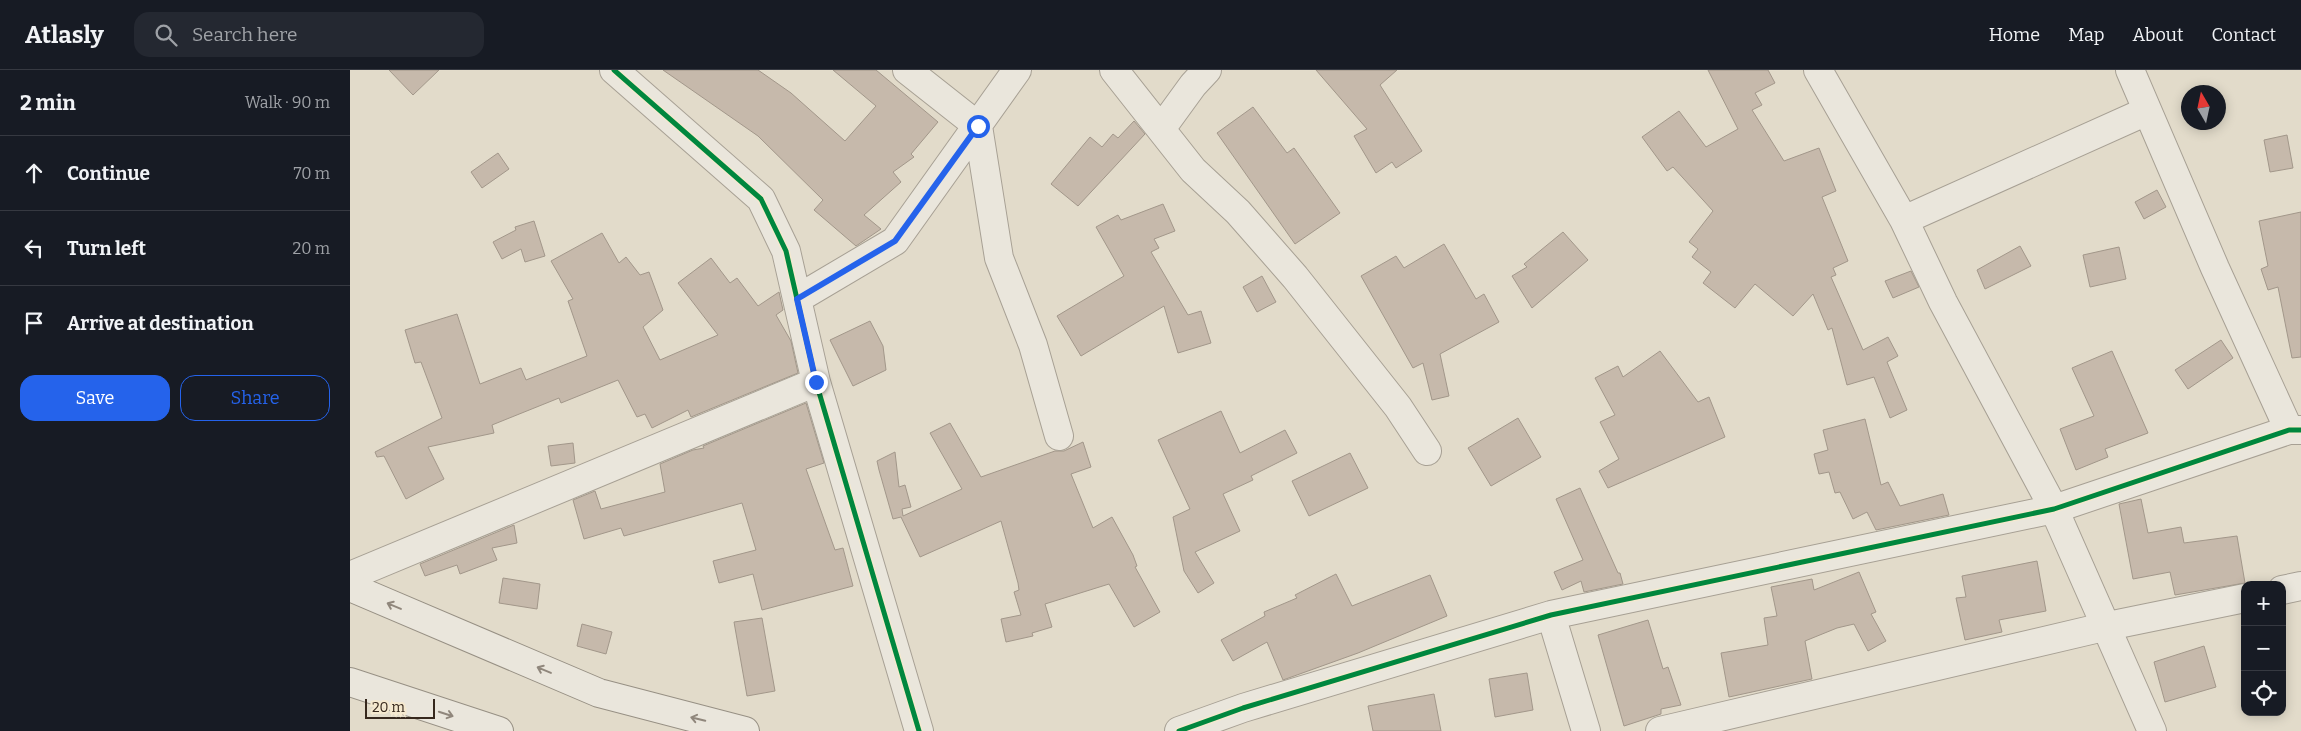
<!DOCTYPE html>
<meta charset="utf-8">
<style>
:root{--surface:#171b24;--page:#242831;--text:#f1f3f6;--muted:#9ea1a6;--line:#363941;--accent:#2563eb}
body{margin:0;font-family:Bitter,serif;background:var(--page);color:var(--text)}
.controls{position:absolute;right:15px;bottom:15px;display:grid;overflow:hidden;border-radius:10px;box-shadow:0 2px 12px #0003}
.controls button{width:45px;height:45px;display:grid;place-items:center;padding:0;border:0;border-bottom:1px solid var(--line);background:var(--surface);color:var(--text);font:25px sans-serif}
.compass{position:absolute;left:1831px;top:15px;width:45px;height:45px;border-radius:50%;background:var(--surface);box-shadow:0 2px 12px #0003;rotate:351deg}
.scale{position:absolute;left:15px;bottom:12px;width:70px;box-sizing:border-box;padding-left:5px;border:2px solid #36281d;border-top:0;font-size:14px;line-height:18px;white-space:nowrap;color:#36281d;-webkit-text-stroke:4px #f5e9cf;paint-order:stroke}
.stop{position:absolute;width:15px;height:15px;margin:-11px;border:4px solid #2563eb;border-radius:50%;background:#fff}
.stop.end{background:#2563eb;border-color:#fff;box-shadow:0 1px 5px #0008}
.list{margin:0;padding:0;list-style:none}
h2{display:flex;justify-content:space-between;align-items:center;height:65px;margin:0;padding:0 20px;font-size:21px}
h2 small{font-size:16px;font-weight:400;color:var(--muted)}
.list li{display:grid;grid-template-columns:32px 1fr auto;gap:15px;align-items:center;box-sizing:border-box;height:75px;padding:0 20px;border-top:1px solid var(--line)}
.list b{display:block;font-size:19px;white-space:nowrap}
.list em{font-size:16px;font-style:normal;color:var(--muted)}
.actions{display:flex;gap:10px;padding:15px 20px}
.actions a{flex:1;padding:11px 0;border:1px solid var(--accent);border-radius:15px;text-align:center;font-size:18px;color:var(--accent)}
.actions .main{background:var(--accent);color:#fff}
.icon{flex:none;width:28px;height:28px;fill:none;stroke:currentColor;stroke-width:2;stroke-linecap:round;stroke-linejoin:round}
.map{position:relative;flex:none;width:1951px;height:661px;overflow:hidden}
header{display:flex;align-items:center;gap:30px;box-sizing:border-box;height:70px;padding:0 25px;background:var(--surface);border-bottom:1px solid var(--line)}
header strong{font-size:24px}
nav{display:flex;gap:28px;margin-inline-start:auto;font-size:18px}
.search{width:350px;height:45px;background:var(--page);display:flex;align-items:center;gap:12px;box-sizing:border-box;padding:0 18px;border-radius:15px;color:var(--muted);font-size:19px}
main{display:flex}
aside{flex:1;background:var(--surface)}
.map>svg:first-child{display:block}
</style>
<header>
<strong>Atlasly</strong>
<div class="search"><svg class="icon" aria-label="search" viewBox="0 0 24 24"><circle cx="10" cy="10" r="6"/><path d="M15 15l6 6"/></svg>Search here</div>
<nav><a>Home</a><a>Map</a><a>About</a><a>Contact</a></nav>
</header>
<main>
<aside>
<h2>2 min<small>Walk · 90 m</small></h2>
<ul class="list">
<li><svg class="icon" aria-label="ahead" viewBox="0 0 24 24"><path d="M12 20V5M6 11l6-6 6 6"/></svg><div><b>Continue</b></div><em>70 m</em></li>
<li><svg class="icon" aria-label="left" viewBox="0 0 24 24"><path d="M17 20v-9H6M10 6l-5 5 5 5"/></svg><div><b>Turn left</b></div><em>20 m</em></li>
<li><svg class="icon" aria-label="arrive" viewBox="0 0 24 24"><path d="M6 21V4h12l-3 4 3 4H6"/></svg><div><b>Arrive at destination</b></div></li>
</ul>
<div class="actions"><a class="main">Save</a><a>Share</a></div>
</aside>
<div class="map">
<svg width="1951" height="661" viewBox="0 0 1951 661">
<rect width="100%" height="100%" fill="#e2dbca"/>
<path fill="#c6b9ab" stroke="#a2978a" d="M 39,0 L 89,0 L 63,25 Z
M 313,0 L 408,0 L 441,23 L 495,71 L 526,36 L 483,0 L 526,0 L 588,52 L 561,84 L 564,87 L 543,102 L 551,112 L 514,145 L 531,159 L 506,176 L 464,140 L 473,130 L 408,66 Z
M 966,0 L 1047,0 L 1030,15 L 1072,81 L 1046,98 L 1042,92 L 1026,103 L 1004,66 L 1017,59 Z
M 1358,0 L 1418,0 L 1425,13 L 1405,23 L 1412,35 L 1402,40 L 1434,91 L 1469,78 L 1486,121 L 1472,127 L 1498,191 L 1483,198 L 1486,205 L 1481,207 L 1513,280 L 1538,267 L 1548,286 L 1537,292 L 1557,340 L 1540,348 L 1524,307 L 1497,315 L 1482,258 L 1478,260 L 1463,224 L 1443,246 L 1405,214 L 1385,238 L 1353,213 L 1361,202 L 1342,187 L 1348,179 L 1339,172 L 1363,141 L 1323,97 L 1317,101 L 1292,67 L 1329,41 L 1356,77 L 1388,59 Z
M 903,37 L 937,83 L 944,78 L 990,143 L 945,174 L 867,63 Z
M 784,51 L 795,64 L 728,136 L 701,114 L 740,67 L 752,77 L 763,64 L 768,68 Z
M 1937,65 L 1943,98 L 1920,102 L 1914,70 Z
M 148,83 L 159,99 L 132,118 L 121,102 Z
M 1807,120 L 1816,137 L 1794,149 L 1785,132 Z
M 813,134 L 825,161 L 804,169 L 809,178 L 801,182 L 838,245 L 851,241 L 861,273 L 828,283 L 814,236 L 731,286 L 707,246 L 774,206 L 746,157 L 768,145 L 771,150 Z
M 1951,142 L 1951,287 L 1942,288 L 1928,217 L 1918,220 L 1911,199 L 1918,196 L 1909,151 Z
M 184,151 L 195,186 L 175,192 L 171,179 L 152,189 L 143,172 L 166,160 L 165,157 Z
M 1213,162 L 1238,190 L 1182,238 L 1162,206 L 1177,197 L 1174,194 Z
M 252,163 L 269,193 L 276,187 L 290,205 L 299,202 L 313,240 L 293,257 L 310,290 L 368,265 L 328,213 L 361,188 L 380,213 L 387,208 L 408,236 L 429,222 L 433,240 L 426,245 L 441,271 L 448,303 L 341,347 L 338,340 L 302,358 L 295,344 L 287,347 L 268,310 L 211,333 L 209,328 L 142,355 L 144,363 L 78,377 L 94,409 L 56,429 L 34,386 L 27,387 L 25,382 L 92,348 L 71,292 L 65,293 L 55,260 L 107,244 L 130,314 L 171,298 L 176,310 L 237,286 L 218,231 L 223,229 L 201,191 Z
M 1094,174 L 1126,229 L 1134,224 L 1149,252 L 1090,284 L 1099,326 L 1082,330 L 1073,293 L 1063,298 L 1011,206 L 1046,186 L 1054,198 Z
M 1670,176 L 1681,196 L 1635,219 L 1627,200 Z
M 1769,177 L 1776,209 L 1740,217 L 1733,185 Z
M 1561,201 L 1569,217 L 1543,228 L 1535,211 Z
M 912,206 L 926,232 L 907,242 L 893,217 Z
M 520,251 L 533,276 L 536,300 L 503,316 L 480,270 Z
M 1871,270 L 1883,288 L 1838,319 L 1825,300 Z
M 1310,281 L 1348,332 L 1359,327 L 1375,367 L 1258,418 L 1249,401 L 1269,389 L 1250,352 L 1265,345 L 1245,308 L 1268,296 L 1273,307 Z
M 1762,281 L 1798,363 L 1755,379 L 1758,387 L 1726,400 L 1710,359 L 1744,346 L 1722,298 Z
M 456,333 L 474,393 L 456,399 L 485,480 L 493,478 L 503,516 L 412,540 L 403,504 L 369,513 L 363,491 L 406,480 L 392,433 L 274,466 L 271,458 L 234,469 L 223,430 L 245,421 L 251,439 L 315,422 L 310,394 L 343,380 L 354,378 L 353,376 Z
M 871,341 L 890,383 L 935,360 L 947,383 L 901,406 L 903,410 L 873,424 L 890,461 L 845,482 L 864,513 L 848,523 L 834,501 L 823,447 L 840,439 L 808,370 Z
M 1168,348 L 1191,387 L 1141,416 L 1118,378 Z
M 1515,349 L 1531,415 L 1538,412 L 1550,436 L 1593,424 L 1599,445 L 1526,460 L 1517,442 L 1503,449 L 1490,422 L 1485,423 L 1479,402 L 1469,404 L 1464,384 L 1478,380 L 1473,360 Z
M 600,353 L 631,407 L 705,381 L 714,381 L 733,372 L 741,397 L 721,404 L 743,458 L 762,447 L 783,485 L 787,496 L 785,497 L 810,542 L 784,557 L 759,514 L 695,534 L 702,557 L 682,563 L 683,566 L 656,572 L 651,549 L 671,545 L 664,522 L 669,520 L 668,513 L 651,451 L 570,487 L 551,447 L 543,449 L 529,400 L 527,391 L 545,382 L 549,417 L 555,415 L 561,437 L 552,439 L 553,446 L 612,419 L 580,363 Z
M 223,373 L 225,393 L 201,396 L 198,376 Z
M 1000,383 L 1018,418 L 959,446 L 942,411 Z
M 1230,418 L 1268,503 L 1270,503 L 1273,514 L 1234,522 L 1231,511 L 1212,520 L 1204,502 L 1233,490 L 1206,429 Z
M 1791,429 L 1798,463 L 1831,457 L 1834,473 L 1887,466 L 1895,513 L 1825,525 L 1820,502 L 1783,509 L 1769,434 Z
M 164,455 L 167,473 L 142,478 L 147,490 L 110,504 L 107,495 L 75,506 L 70,494 Z
M 1687,491 L 1696,541 L 1649,550 L 1652,562 L 1615,570 L 1606,528 L 1616,527 L 1612,506 Z
M 1509,502 L 1526,542 L 1521,544 L 1536,571 L 1518,581 L 1504,554 L 1487,558 L 1455,571 L 1462,609 L 1379,627 L 1371,583 L 1418,575 L 1414,548 L 1427,546 L 1421,517 L 1462,509 L 1464,520 Z
M 986,504 L 1002,536 L 1080,505 L 1097,546 L 1008,583 L 933,610 L 917,572 L 883,591 L 871,570 L 915,546 L 914,542 L 947,528 L 945,525 Z
M 153,508 L 190,514 L 187,539 L 149,533 Z
M 412,548 L 425,621 L 397,626 L 384,552 Z
M 1298,550 L 1313,599 L 1318,597 L 1331,635 L 1311,639 L 1311,644 L 1274,656 L 1248,565 Z
M 232,554 L 262,562 L 256,584 L 227,576 Z
M 1854,576 L 1866,617 L 1815,632 L 1804,592 Z
M 1177,603 L 1183,640 L 1145,647 L 1139,609 Z
M 1084,624 L 1091,661 L 1023,661 L 1018,636 Z"/>
<g fill="none" stroke-linecap="round" stroke-linejoin="round">
<g stroke="#a7a094" stroke-width="30">
<path id="street" d="M 264,0 L 411,129 L 436,181 L 466,312 L 569,661
M 557,0 L 628,56 L 649,188 L 683,275 L 709,366
M 764,0 L 843,100 L 888,142 L 945,207 L 1048,337 L 1077,381
M 1468,0 L 1554,150 L 1593,232 L 1704,439 L 1802,661
M 1780,0 L 1865,198 L 1939,360
M 811,59 L 843,15 L 857,0
M 1554,150 L 1797,41
M 447,229 L 545,171 L 667,0
M 0,506 L 466,312
M 1932,520 L 1951,516
M 1201,545 L 1236,661
M 829,661 L 893,638 L 1201,545 L 1704,439 L 1939,360 L 1951,360
M 1310,661 L 1758,556 L 1895,528"/>
</g>
<g stroke="#979084" stroke-width="30">
<path id="secondary" d="M 0,517 L 249,623 L 395,661
M 0,612 L 149,661"/>
</g>
<use href="#street" stroke="#eae6dc" stroke-width="28"/>
<use href="#secondary" stroke="#eae6dc" stroke-width="28"/>
<g stroke="#f5e9cf" stroke-width="8">
<path id="cycleway" d="M 264,0 L 411,129 L 436,181 L 466,312 L 569,661
M 829,661 L 893,638 L 1201,545 L 1704,439 L 1939,360 L 1951,360"/>
</g>
<use href="#cycleway" stroke="#00873e" stroke-width="5"/>
</g>
<defs><path id="oneway-shaft" d="M-6 0H5M1.5-3L5.5 0L1.5 3" fill="none" stroke-width="1.6" stroke-linecap="round" stroke-linejoin="round" transform="scale(1.25)"/></defs>
<g stroke="#90877c">
<use href="#oneway-shaft" transform="translate(44 536) rotate(-157)"/>
<use href="#oneway-shaft" transform="translate(194 600) rotate(-157)"/>
<use href="#oneway-shaft" transform="translate(96 644) rotate(18)"/>
<use href="#oneway-shaft" transform="translate(348 649) rotate(-166)"/>
</g>
<g fill="none" stroke-linecap="round" stroke-linejoin="round">
<path stroke="#2563eb" stroke-width="6" d="M 466,312 L 447,229 L 545,171 L 628,56"/>
</g>
</svg>
<div class="controls">
<button>+</button>
<button>−</button>
<button><svg class="icon" aria-label="locate" viewBox="0 0 24 24"><circle cx="12" cy="12" r="6"/><path d="M12 2v4M12 18v4M2 12h4M18 12h4"/></svg></button>
</div>
<svg class="compass" viewBox="-18 -18 36 36"><path d="M0-13l5 13h-10z" fill="#e53935"/><path d="M0 13l5-13h-10z" fill="#9ea1a6"/></svg>
<div class="scale">20 m</div>
<div class="stop" style="left:628px;top:56px"></div>
<div class="stop end" style="left:466px;top:312px"></div>
</div>
</main>
